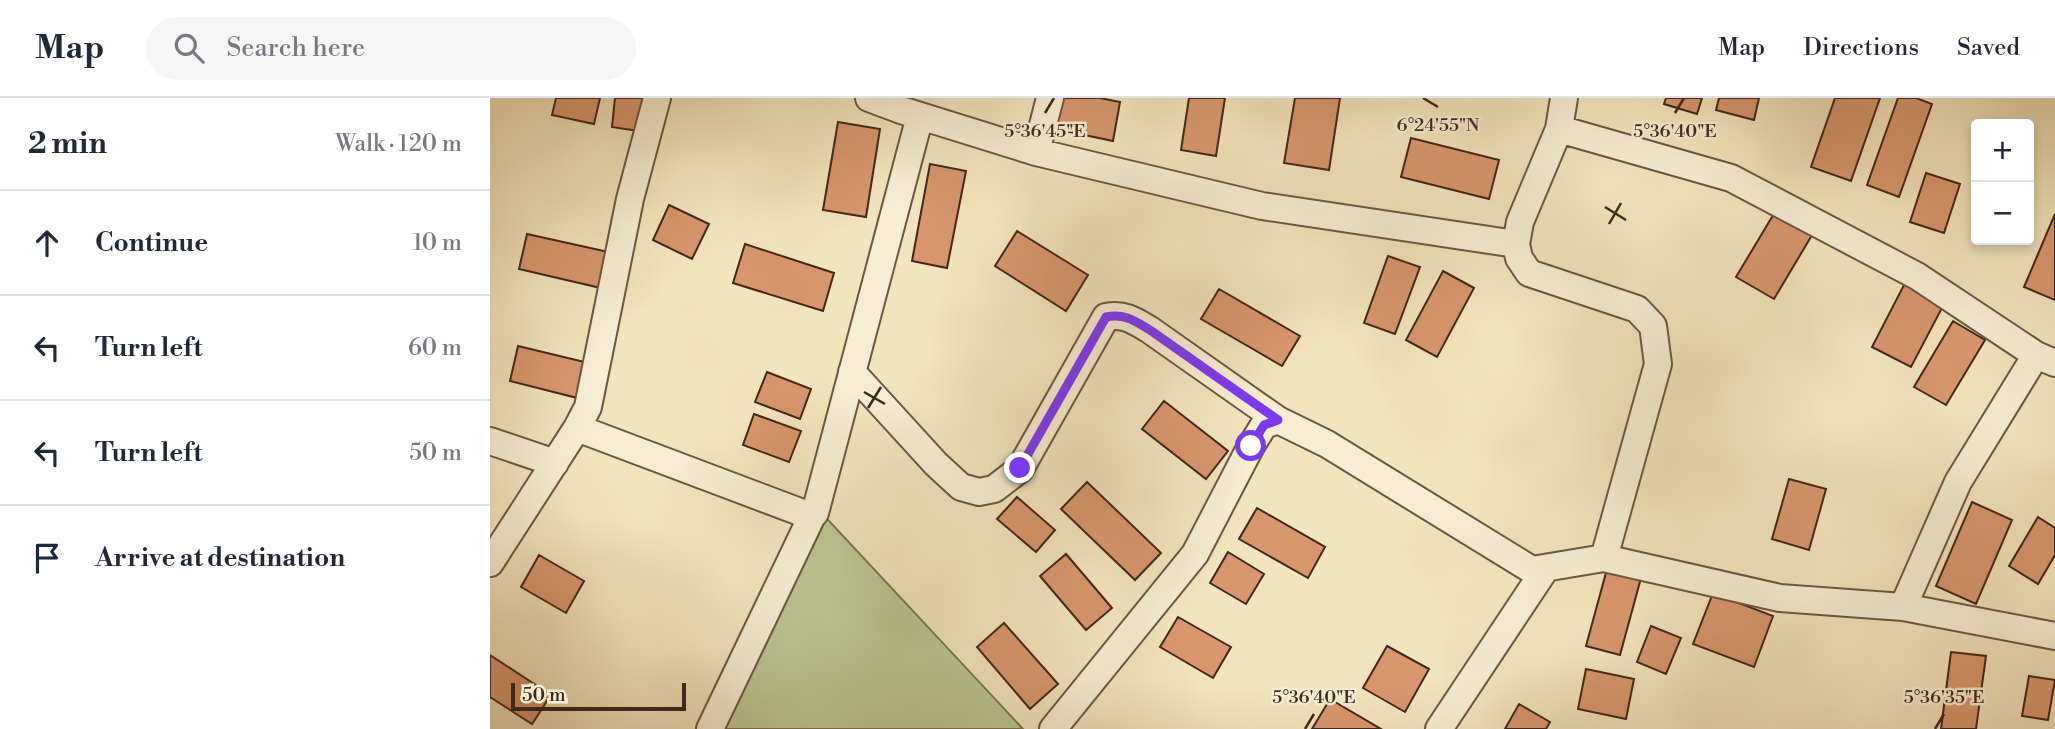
<!DOCTYPE html>
<meta charset="utf-8">
<style>
:root{--surface:#fff;--page:#f6f6f7;--text:#1f2937;--muted:#747a83;--line:#e0e1e3}
body{margin:0;font-family:"Libre Bodoni",serif;background:var(--page);color:var(--text)}
.controls{position:absolute;right:21px;top:21px;display:grid;overflow:hidden;border-radius:7px;box-shadow:0 4px 10px #0003}
.controls button{width:63px;height:63px;display:grid;place-items:center;padding:0;border:0;border-bottom:2px solid var(--line);background:var(--surface);color:var(--text);font:35px sans-serif}
.scale{position:absolute;left:21px;bottom:18px;width:175px;box-sizing:border-box;padding-left:7px;border:4px solid #42271b;border-top:0;font-size:19px;line-height:24px;white-space:nowrap;color:#42271b;-webkit-text-stroke:5px #f7edd3;paint-order:stroke}
.stop{position:absolute;width:21px;height:21px;margin:-16px;border:5px solid #7c3aed;border-radius:50%;background:#fff}
.stop.end{background:#7c3aed;border-color:#fff;box-shadow:0 2px 7px #0008}
.list{margin:0;padding:0;list-style:none}
h2{display:flex;justify-content:space-between;align-items:center;height:91px;margin:0;padding:0 28px;font-size:30px}
h2 small{font-size:23px;font-weight:400;color:var(--muted)}
.list li{display:grid;grid-template-columns:46px 1fr auto;gap:21px;align-items:center;box-sizing:border-box;height:105px;padding:0 28px;border-top:2px solid var(--line)}
.list b{display:block;font-size:26px;white-space:nowrap}
.list em{font-size:23px;font-style:normal;color:var(--muted)}
.icon{flex:none;width:38px;height:38px;fill:none;stroke:currentColor;stroke-width:2;stroke-linecap:round;stroke-linejoin:round}
.map{position:relative;flex:none;width:1565px;height:631px;overflow:hidden}
header{display:flex;align-items:center;gap:42px;box-sizing:border-box;height:98px;padding:0 35px;background:var(--surface);border-bottom:2px solid var(--line)}
header strong{font-size:33px}
nav{display:flex;gap:38px;margin-inline-start:auto;font-size:24px}
.search{width:490px;height:63px;background:var(--page);display:flex;align-items:center;gap:18px;box-sizing:border-box;padding:0 24px;border-radius:38px;color:var(--muted);font-size:26px}
main{display:flex}
aside{flex:1;background:var(--surface)}
.map>svg:first-child{display:block}
</style>
<header>
<strong>Map</strong>
<div class="search"><svg class="icon" aria-label="search" viewBox="0 0 24 24"><circle cx="10" cy="10" r="6"/><path d="M15 15l6 6"/></svg>Search here</div>
<nav><a>Map</a><a>Directions</a><a>Saved</a></nav>
</header>
<main>
<aside>
<h2>2 min<small>Walk · 120 m</small></h2>
<ul class="list">
<li><svg class="icon" aria-label="ahead" viewBox="0 0 24 24"><path d="M12 20V5M6 11l6-6 6 6"/></svg><div><b>Continue</b></div><em>10 m</em></li>
<li><svg class="icon" aria-label="left" viewBox="0 0 24 24"><path d="M17 20v-9H6M10 6l-5 5 5 5"/></svg><div><b>Turn left</b></div><em>60 m</em></li>
<li><svg class="icon" aria-label="left" viewBox="0 0 24 24"><path d="M17 20v-9H6M10 6l-5 5 5 5"/></svg><div><b>Turn left</b></div><em>50 m</em></li>
<li><svg class="icon" aria-label="arrive" viewBox="0 0 24 24"><path d="M6 21V4h12l-3 4 3 4H6"/></svg><div><b>Arrive at destination</b></div></li>
</ul>
</aside>
<div class="map">
<svg width="1565" height="631" viewBox="0 0 1565 631">
<rect width="100%" height="100%" fill="#f2e4bc"/>
<filter id="stains"><feTurbulence type="fractalNoise" baseFrequency=".00286" numOctaves="4"/><feColorMatrix values="0 0 0 0 .2 0 0 0 0 .09 0 0 0 0 .02 0 0 0 .5 -.17"/></filter>
<radialGradient id="worn" r=".72"><stop offset=".6" stop-color="#630" stop-opacity="0"/><stop offset="1" stop-color="#630" stop-opacity=".3"/></radialGradient>
<path fill="#bbc490" stroke="#7e7656" stroke-width="2" d="M 327,410 L 533,631 L 216,631 Z"/>
<path fill="#d7966e" stroke="#42271b" stroke-width="2" d="M 66,0 L 110,0 L 104,26 L 62,17 Z
M 125,0 L 159,0 L 155,34 L 122,29 Z
M 567,0 L 610,0 L 630,4 L 623,43 L 561,30 Z
M 699,0 L 735,0 L 726,58 L 691,52 Z
M 805,0 L 850,0 L 839,72 L 794,65 Z
M 1176,0 L 1212,0 L 1207,16 L 1174,6 Z
M 1229,0 L 1269,0 L 1264,22 L 1226,12 Z
M 1345,0 L 1390,0 L 1361,83 L 1321,69 Z
M 1408,0 L 1426,0 L 1442,6 L 1409,99 L 1377,87 Z
M 348,24 L 390,31 L 376,119 L 333,112 Z
M 921,40 L 1009,62 L 999,101 L 911,79 Z
M 440,66 L 476,73 L 457,170 L 422,163 Z
M 1436,75 L 1470,86 L 1454,135 L 1420,124 Z
M 179,107 L 219,126 L 202,161 L 163,142 Z
M 1288,109 L 1325,132 L 1284,201 L 1246,179 Z
M 1565,116 L 1565,202 L 1534,189 Z
M 527,133 L 598,177 L 576,213 L 505,168 Z
M 37,136 L 123,155 L 115,191 L 29,171 Z
M 255,146 L 344,175 L 333,213 L 243,185 Z
M 898,158 L 930,169 L 905,236 L 874,225 Z
M 953,173 L 984,190 L 947,259 L 916,242 Z
M 1415,185 L 1454,206 L 1421,269 L 1382,249 Z
M 729,191 L 810,238 L 792,268 L 711,221 Z
M 1463,223 L 1495,242 L 1456,307 L 1424,289 Z
M 28,248 L 111,268 L 103,304 L 20,283 Z
M 277,274 L 321,291 L 310,321 L 265,304 Z
M 674,303 L 738,353 L 716,381 L 652,331 Z
M 264,316 L 311,333 L 299,364 L 253,347 Z
M 1299,381 L 1336,391 L 1319,452 L 1282,441 Z
M 597,384 L 671,455 L 645,482 L 571,411 Z
M 527,399 L 565,432 L 546,454 L 507,421 Z
M 1482,404 L 1522,422 L 1486,506 L 1446,488 Z
M 767,410 L 835,449 L 818,480 L 749,441 Z
M 1548,419 L 1565,430 L 1565,457 L 1548,486 L 1519,468 Z
M 738,454 L 774,476 L 756,506 L 720,485 Z
M 576,456 L 622,510 L 596,532 L 550,478 Z
M 49,457 L 94,483 L 76,515 L 31,489 Z
M 1117,471 L 1151,480 L 1130,557 L 1096,548 Z
M 1223,495 L 1283,518 L 1264,569 L 1203,546 Z
M 688,519 L 741,549 L 723,580 L 670,549 Z
M 514,525 L 568,586 L 540,611 L 487,549 Z
M 1161,528 L 1191,540 L 1176,576 L 1147,564 Z
M 897,548 L 939,571 L 915,614 L 873,590 Z
M 1461,554 L 1496,558 L 1486,631 L 1451,631 Z
M 0,557 L 61,597 L 42,626 L 0,599 Z
M 1096,571 L 1144,581 L 1136,621 L 1088,611 Z
M 1539,578 L 1565,582 L 1558,622 L 1532,618 Z
M 840,601 L 891,631 L 822,631 Z
M 1029,606 L 1060,624 L 1056,631 L 1015,631 Z"/>
<g fill="none" stroke-linecap="round" stroke-linejoin="round">
<g stroke="#6e5643" stroke-width="30">
<path id="minor" d="M 379,0 L 411,12 L 546,54 L 772,108 L 1026,146
M 1074,0 L 1069,31 L 1030,124 L 1026,146 L 1029,160 L 1039,175 L 1147,211 L 1163,228 L 1168,266 L 1114,460
M 1069,31 L 1241,80 L 1427,178 L 1546,257 L 1565,265
M 546,54 L 560,0
M 362,274 L 446,366 L 471,389 L 489,394 L 504,391 L 530,371 L 616,219 C 634,215 645,223 660,232 L 788,322 L 837,346 L 1042,472 L 1114,460 L 1290,500 L 1413,509 L 1565,538
M 87,330 L 318,417 L 322,418 L 325,415 L 430,18
M 0,343 L 65,365
M 0,465 L 87,330 L 98,309 L 140,101 L 167,0
M 1413,509 L 1468,384 L 1546,257
M 220,631 L 322,418
M 563,631 L 705,456 L 761,348 L 774,327 L 788,322
M 949,631 L 1056,470"/>
</g>
<use href="#minor" stroke="#f7edd3" stroke-width="26"/>
</g>
<g fill="none" stroke-linecap="round" stroke-linejoin="round">
<path stroke="#7c3aed" stroke-width="9" d="M 530,370 L 616,219 C 634,215 645,223 660,232 L 788,322 L 774,327 L 761,348"/>
</g>
<path fill="none" stroke="#42271b" stroke-width="2.5" d="M 933,0 L 948,9M 555,15 L 564,0M 1185,15 L 1194,0M 1115,109 L 1136,122M 1119,126 L 1131,105M 374,294 L 395,306M 378,310 L 391,289M 815,631 L 824,616M 1445,631 L 1454,616"/>
<g font-size="18" text-anchor="middle" fill="#42271b" stroke="#f7edd3" stroke-width="5" stroke-linejoin="round" paint-order="stroke">
<text x="948" y="33">6°24'55"N</text>
<text x="555" y="39">5°36'45"E</text>
<text x="1185" y="39">5°36'40"E</text>
<text x="824" y="605">5°36'40"E</text>
<text x="1454" y="605">5°36'35"E</text>
</g>
<rect width="100%" height="100%" filter="url(#stains)"/>
<rect width="100%" height="100%" fill="url(#worn)"/>
</svg>
<div class="controls">
<button>+</button>
<button>−</button>
</div>
<div class="scale">50 m</div>
<div class="stop" style="left:761px;top:348px"></div>
<div class="stop end" style="left:530px;top:370px"></div>
</div>
</main>
